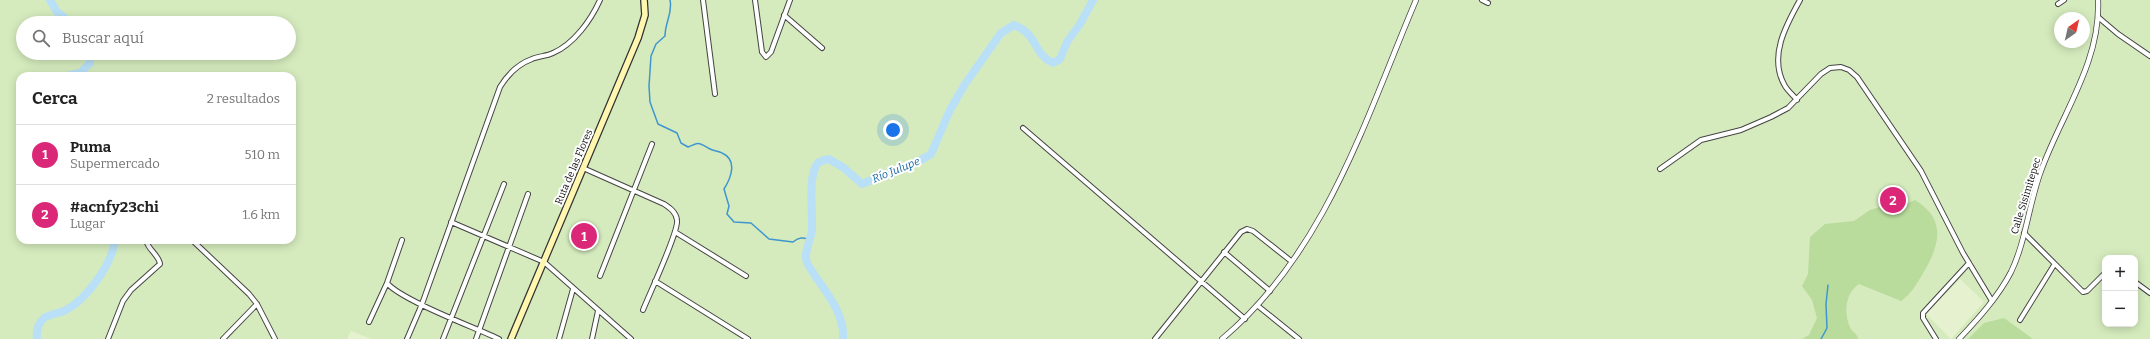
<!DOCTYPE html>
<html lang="es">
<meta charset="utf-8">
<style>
:root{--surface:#fff;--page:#f6f6f6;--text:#222;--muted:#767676;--line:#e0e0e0;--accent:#db2777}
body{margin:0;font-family:Bitter,serif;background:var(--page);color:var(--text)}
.controls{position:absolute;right:12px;bottom:12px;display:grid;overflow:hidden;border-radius:8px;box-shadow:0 2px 10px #0003}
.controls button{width:36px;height:36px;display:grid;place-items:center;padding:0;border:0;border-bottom:1px solid var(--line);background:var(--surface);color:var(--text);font:20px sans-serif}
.compass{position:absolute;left:2054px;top:12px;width:36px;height:36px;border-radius:50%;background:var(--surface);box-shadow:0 2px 10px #0003;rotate:34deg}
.you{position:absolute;left:893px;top:130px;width:14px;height:14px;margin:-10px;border:3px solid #fff;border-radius:50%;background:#1a73e8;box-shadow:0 0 0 6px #1a73e833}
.badge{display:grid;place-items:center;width:26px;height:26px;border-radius:50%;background:var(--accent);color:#fff;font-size:13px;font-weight:700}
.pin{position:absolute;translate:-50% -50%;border:2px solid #fff;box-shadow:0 1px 4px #0006}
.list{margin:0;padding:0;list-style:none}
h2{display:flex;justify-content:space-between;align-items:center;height:52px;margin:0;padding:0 16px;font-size:17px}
h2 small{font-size:13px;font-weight:400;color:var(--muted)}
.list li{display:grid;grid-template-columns:26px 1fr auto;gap:12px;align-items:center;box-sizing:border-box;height:60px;padding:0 16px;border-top:1px solid var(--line)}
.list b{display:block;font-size:15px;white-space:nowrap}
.list p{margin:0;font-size:13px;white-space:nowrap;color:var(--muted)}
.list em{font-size:13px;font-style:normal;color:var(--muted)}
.icon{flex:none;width:22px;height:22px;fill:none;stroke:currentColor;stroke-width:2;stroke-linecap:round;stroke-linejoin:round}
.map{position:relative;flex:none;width:2150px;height:339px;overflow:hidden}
.search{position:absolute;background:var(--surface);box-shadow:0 2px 10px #0003;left:16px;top:16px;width:280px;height:44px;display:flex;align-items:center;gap:10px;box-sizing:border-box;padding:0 14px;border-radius:22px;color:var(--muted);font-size:15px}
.panel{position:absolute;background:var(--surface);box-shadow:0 2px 10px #0003;left:16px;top:72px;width:280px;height:172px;border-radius:12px}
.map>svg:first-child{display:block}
</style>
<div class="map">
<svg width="2150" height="339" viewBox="0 0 2150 339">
<rect width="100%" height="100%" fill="#fffdf5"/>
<path fill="#d5ebbd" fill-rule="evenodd" d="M 0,0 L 2150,0 L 2150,339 L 0,339 ZM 2060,18 L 2084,18 L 2084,42 L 2060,42 ZM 23,23 L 289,23 L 289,53 L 23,53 ZM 20,76 L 292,76 L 292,240 L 20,240 ZM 2105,258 L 2135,258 L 2135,324 L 2105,324 Z"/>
<path fill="#b9dc9c" d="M 1915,200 C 1948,220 1939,247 1922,275 C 1916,285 1911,294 1901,301 L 1859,284 C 1845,293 1843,315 1851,329 C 1854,333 1858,335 1858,339 L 1802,339 L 1809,335 L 1817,318 L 1812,300 L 1802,286 L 1808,274 L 1810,237 L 1825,224 L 1854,221 L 1870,210 L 1880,207 L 1894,209 Z
M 2004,318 L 2033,339 L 1968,339 L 1984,323 Z"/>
<path fill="#e6f2cf" d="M 1960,279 L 1984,302 L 1951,339 L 1926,314 Z
M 351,331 L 371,339 L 347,339 Z"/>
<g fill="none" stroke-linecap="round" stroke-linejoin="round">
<path stroke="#3f96cf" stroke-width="1.5" d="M 670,0 C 673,13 665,22 665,36 L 656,44 L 651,56 L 649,86 L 650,102 L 658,124 L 677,133 L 681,143 L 688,147 C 701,141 698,143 710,149 C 714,151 719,151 722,153 C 738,160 731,178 724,189 L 729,206 L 727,214 L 734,222 L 751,223 L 769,239 L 793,242 C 799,237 803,237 811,240
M 1821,339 L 1827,328 L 1826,304 L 1828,285"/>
<path stroke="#b9e0f7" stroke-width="8" d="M 50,0 L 57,12 L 71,23
M 66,76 L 80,73 L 90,63 L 90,53
M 37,339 C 36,331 37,325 43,319 C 48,314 59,314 66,310 C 87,299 112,264 115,240
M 843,339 C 845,316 828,294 815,276 C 813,272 809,267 807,263 C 803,252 811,240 812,230 C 813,213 808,181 816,166 C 818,161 824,160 829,159 L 844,168 L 862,184 L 921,160 L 931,154 L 950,110 L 965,84 L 1001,33 L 1014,25 C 1039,35 1032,53 1053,63 L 1060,59 L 1067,42 L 1080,24 L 1093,0"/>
<g stroke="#444" stroke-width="6">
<path id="minor" d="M 703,0 L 715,94
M 755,0 L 762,52 L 766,57 L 771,52 L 790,0
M 1482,0 L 1488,3
M 2058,4 L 2064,0
M 784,15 L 822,48
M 2098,17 L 2118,34 L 2150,56
M 1797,100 C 1793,95 1788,91 1785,86 C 1768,57 1786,25 1800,0
M 1023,128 L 1245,319
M 583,168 L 664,204 C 670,208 676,212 677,220 C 679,231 649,295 643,310
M 1660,169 L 1701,140 L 1741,130 L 1771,117 L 1788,108 L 1821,74 L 1830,68 L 1841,67 L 1849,70 L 1857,77 L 1921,171 L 1963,253 L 1992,301
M 451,222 L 544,262 L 631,339
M 675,232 L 746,276
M 2024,233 L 2083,292 L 2087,291 L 2105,273
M 192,240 L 249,294 L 257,304 L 275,339
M 402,240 L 387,283 C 401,300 476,328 499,339
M 1224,252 L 1270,291
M 600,276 L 652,144
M 655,281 L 748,339
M 2135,282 L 2150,293
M 1258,306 L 1299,339
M 2020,320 L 2054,265
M 369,322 L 387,283
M 108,339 L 123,301 L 131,290 L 160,264 C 159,255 148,250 146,240
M 223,339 L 257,304
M 407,339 L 422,304 L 500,87 C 508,74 518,64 532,59 C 539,56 547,56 553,53 C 574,44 591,20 600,0
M 443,339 L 504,184
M 476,339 L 528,194
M 559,339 L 573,289
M 592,339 L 598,311
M 1155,339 L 1241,232 L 1247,229 L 1253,231 L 1291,261
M 1936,339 L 1923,318 L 1923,313 L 1969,263"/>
</g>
<g stroke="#444" stroke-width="6">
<path id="tertiary" d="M 1222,339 C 1325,253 1365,120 1416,0
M 1959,339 C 1978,319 1998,297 2011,272 C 2026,241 2029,203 2041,171 C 2061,115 2101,62 2098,0"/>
</g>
<g stroke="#333" stroke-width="8">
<path id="secondary" d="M 511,339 L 638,38 L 645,15 L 644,0"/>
</g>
<use href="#minor" stroke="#fff" stroke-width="4"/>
<use href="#tertiary" stroke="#fff" stroke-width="4.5"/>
<use href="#secondary" stroke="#fff6b0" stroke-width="5.5"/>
</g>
<g text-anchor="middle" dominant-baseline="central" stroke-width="4" stroke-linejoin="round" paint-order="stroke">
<g font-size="10" fill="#111" stroke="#fff">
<text transform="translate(574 167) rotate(-67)">Ruta de las Flores</text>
<text transform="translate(2026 196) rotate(-73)">Calle Sisimitepec</text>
</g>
<g font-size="11" font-style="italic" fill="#1768a6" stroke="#fff">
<text transform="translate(896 170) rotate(-22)">Río Julupe</text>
</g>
</g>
</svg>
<div class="controls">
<button>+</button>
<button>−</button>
</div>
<svg class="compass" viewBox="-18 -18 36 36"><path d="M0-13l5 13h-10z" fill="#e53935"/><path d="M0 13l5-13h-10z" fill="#767676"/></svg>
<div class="you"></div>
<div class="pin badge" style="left:584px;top:236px">1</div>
<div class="pin badge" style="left:1893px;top:200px">2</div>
<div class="search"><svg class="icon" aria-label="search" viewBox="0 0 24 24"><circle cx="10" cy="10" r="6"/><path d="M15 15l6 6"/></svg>Buscar aquí</div>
<section class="panel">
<h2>Cerca<small>2 resultados</small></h2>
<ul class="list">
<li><span class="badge">1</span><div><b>Puma</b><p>Supermercado</p></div><em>510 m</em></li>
<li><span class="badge">2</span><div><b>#acnfy23chi</b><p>Lugar</p></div><em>1.6 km</em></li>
</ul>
</section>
</div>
